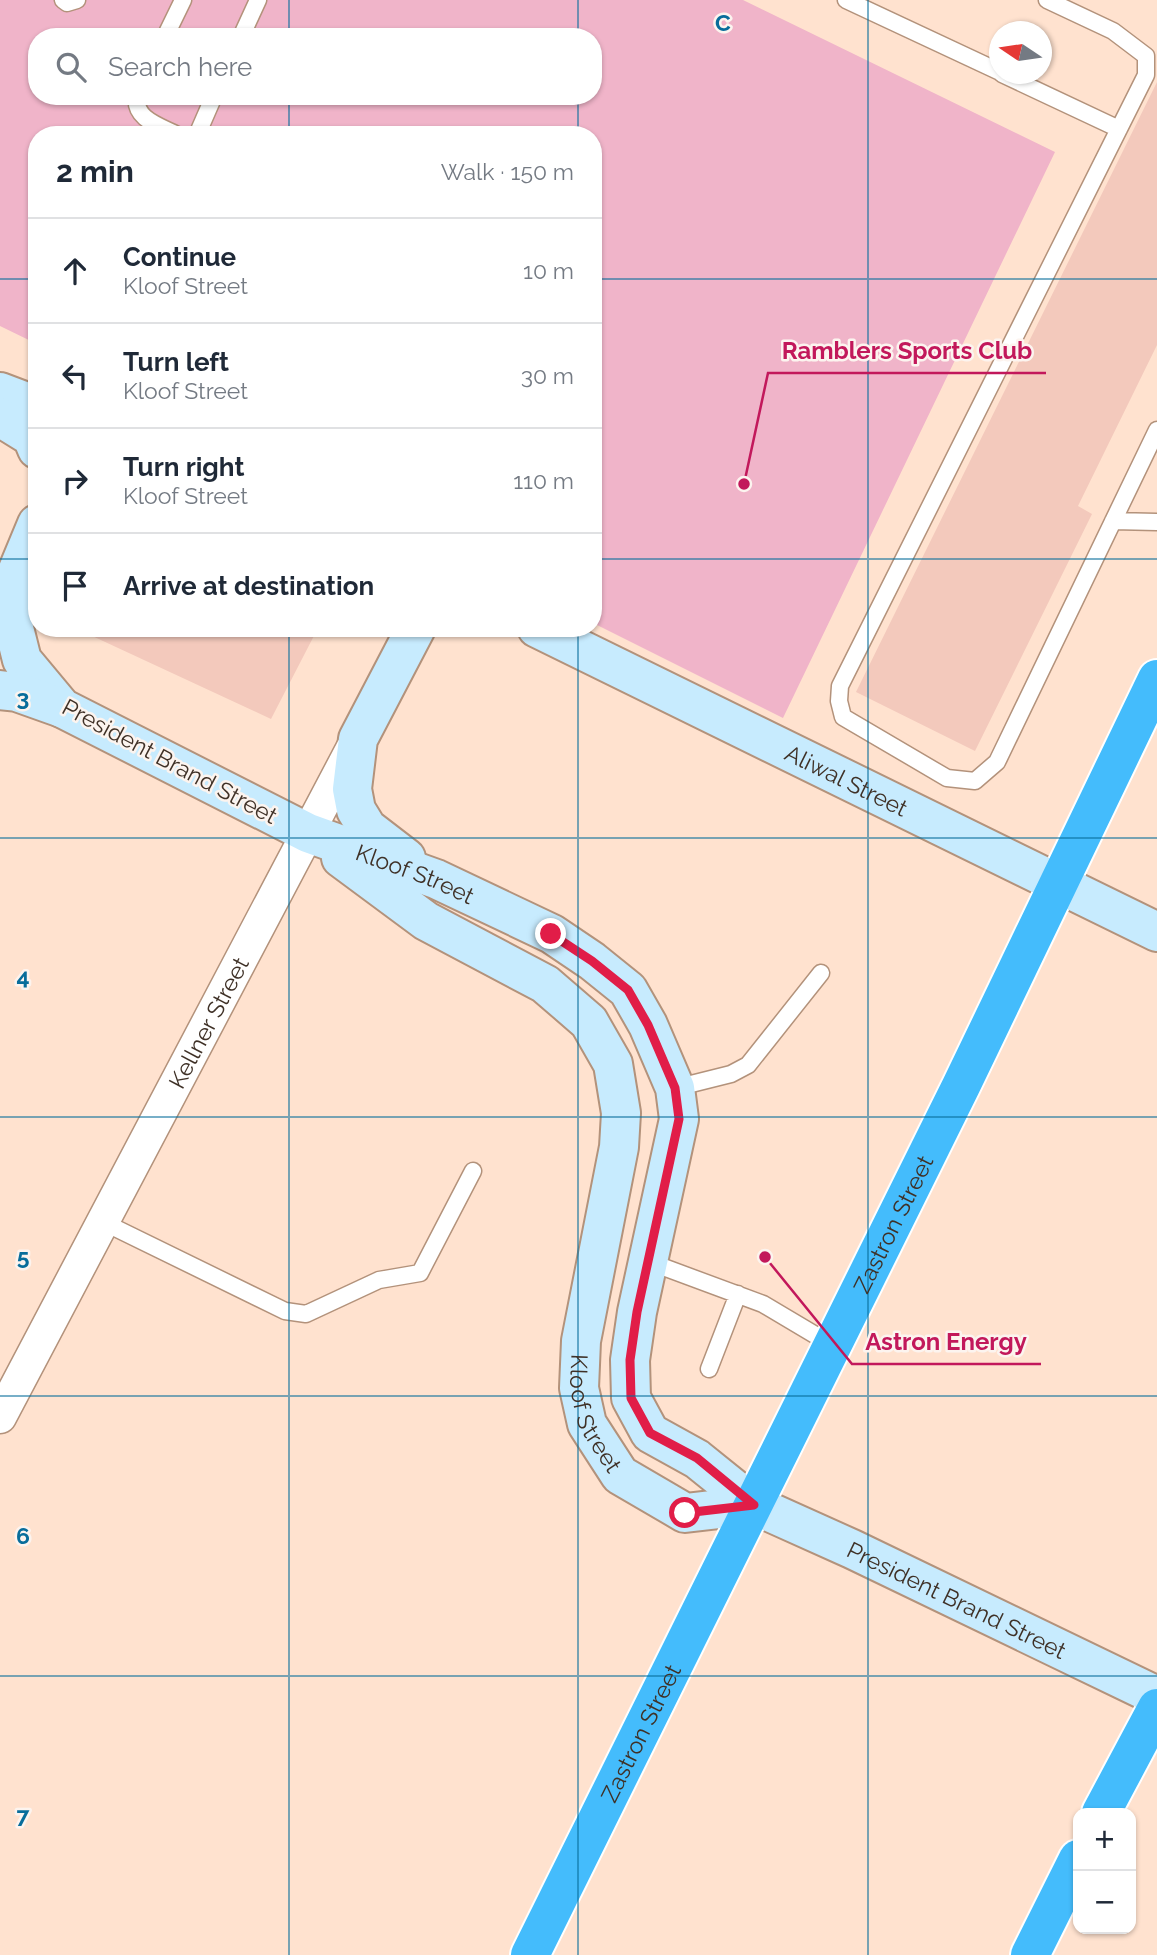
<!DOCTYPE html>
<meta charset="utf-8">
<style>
:root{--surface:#fff;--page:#f6f6f7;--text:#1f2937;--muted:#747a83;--line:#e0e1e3}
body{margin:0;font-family:Raleway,sans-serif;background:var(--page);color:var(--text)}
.controls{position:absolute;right:21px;bottom:21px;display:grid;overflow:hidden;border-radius:14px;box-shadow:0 2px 5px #0004}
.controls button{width:63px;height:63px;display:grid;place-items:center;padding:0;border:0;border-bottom:2px solid var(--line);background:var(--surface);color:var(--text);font:35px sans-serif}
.compass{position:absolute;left:989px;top:21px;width:63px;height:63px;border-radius:50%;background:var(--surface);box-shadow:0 2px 5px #0004;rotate:283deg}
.stop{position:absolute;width:21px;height:21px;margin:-16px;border:5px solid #e11d48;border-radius:50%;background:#fff}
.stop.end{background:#e11d48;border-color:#fff;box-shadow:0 2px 7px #0008}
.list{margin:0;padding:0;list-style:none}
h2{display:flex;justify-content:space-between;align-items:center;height:91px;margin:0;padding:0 28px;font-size:30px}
h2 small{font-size:23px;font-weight:400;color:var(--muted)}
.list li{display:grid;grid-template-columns:46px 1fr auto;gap:21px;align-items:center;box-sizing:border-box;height:105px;padding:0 28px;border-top:2px solid var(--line)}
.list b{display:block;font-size:26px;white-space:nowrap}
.list p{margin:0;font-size:23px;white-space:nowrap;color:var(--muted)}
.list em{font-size:23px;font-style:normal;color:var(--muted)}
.icon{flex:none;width:38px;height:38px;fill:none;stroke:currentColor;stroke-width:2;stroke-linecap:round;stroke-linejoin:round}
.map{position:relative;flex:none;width:1157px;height:1955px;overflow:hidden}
.search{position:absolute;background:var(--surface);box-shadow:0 2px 5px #0004;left:28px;top:28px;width:574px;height:77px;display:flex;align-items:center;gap:18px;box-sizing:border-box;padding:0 24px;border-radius:28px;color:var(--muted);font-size:26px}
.panel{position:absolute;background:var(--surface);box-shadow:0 2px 5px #0004;left:28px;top:126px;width:574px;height:511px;border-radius:28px}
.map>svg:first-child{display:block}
</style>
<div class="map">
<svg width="1157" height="1955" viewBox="0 0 1157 1955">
<rect width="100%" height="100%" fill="#ffe2cf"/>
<path fill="#f0b4c9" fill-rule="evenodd" d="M 0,0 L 743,0 L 1055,152 L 783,718 L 593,623 L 593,135 L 37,135 L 37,344 L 0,326 ZM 37,37 L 593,37 L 593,96 L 37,96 Z"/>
<path fill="#f3c9bc" d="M 1157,82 L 1157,345 L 1078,506 L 1092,514 L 975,751 L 856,692 Z
M 75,628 L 318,628 L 271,719 Z"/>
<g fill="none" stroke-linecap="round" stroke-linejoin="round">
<g stroke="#b3927b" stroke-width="19">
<path id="lane" d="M 63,0 L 67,3 L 77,0
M 846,0 L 1000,72
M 1047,0 L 1113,31 L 1146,56 L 1146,75 L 840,686 L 839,701 L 843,717 L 947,778 L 975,781 L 997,762 L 1157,430
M 165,37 L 183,0
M 241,37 L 258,0
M 1002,74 L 1119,129
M 137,96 C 133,119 160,126 177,135
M 197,135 L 214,96
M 1113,521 L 1157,522
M 675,1088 L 731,1074 L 748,1065 L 821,973
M 103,1222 L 285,1311 L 306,1314 L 379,1280 L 420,1273 L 473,1171
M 647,1261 L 763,1304 L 832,1345
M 709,1369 L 738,1294"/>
</g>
<g stroke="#b3927b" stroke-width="35">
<g id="street">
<path id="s1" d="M 0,1417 L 352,749"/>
</g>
</g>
<g stroke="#b3927b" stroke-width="42">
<g id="secondary">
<path d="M 0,392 L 37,406"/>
<path d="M 0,417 L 32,437 L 37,449"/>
<path id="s2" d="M 37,524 L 15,577 L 11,616 L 22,660 L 62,708 L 308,833 L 436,879 L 552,934 L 592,961 L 628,990 L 648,1025 L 675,1088 L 679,1119 L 637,1312 L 630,1360 L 631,1398 L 650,1433 L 697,1459 L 754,1505 L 852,1549 L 1157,1696"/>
<path id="s3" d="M 537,628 L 1157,932"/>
<path d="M 0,690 L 17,692 L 62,708"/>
<path id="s4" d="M 341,858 L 426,921 L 545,984 L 589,1022 L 613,1064 L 621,1113 L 619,1147 L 581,1341 L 579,1388 L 587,1424 L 620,1475 L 685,1513 L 754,1505"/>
<path d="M 406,858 L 367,828 L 356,810 L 352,789 L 358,739 L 416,628"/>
</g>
</g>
<g stroke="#fff" stroke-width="42">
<g id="highway">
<path d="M 1101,1813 L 1157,1708"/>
<path id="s5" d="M 530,1955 L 961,1086 L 1157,679"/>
<path d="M 1030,1955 L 1078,1859"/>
</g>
</g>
<use href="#lane" stroke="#fff" stroke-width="16"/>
<use href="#street" stroke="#fff" stroke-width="32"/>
<use href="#secondary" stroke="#c7ebfe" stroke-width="38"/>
<use href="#highway" stroke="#44bcfc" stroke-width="38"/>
</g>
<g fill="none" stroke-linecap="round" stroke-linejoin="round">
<path stroke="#e11d48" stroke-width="9" d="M 551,934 L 592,961 L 628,990 L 648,1025 L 675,1088 L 679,1119 L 637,1312 L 630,1360 L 631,1398 L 650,1433 L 697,1458 L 754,1505 L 685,1513"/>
</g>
<path fill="none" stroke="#086d9b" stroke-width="2" stroke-opacity="0.55" d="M 289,0 L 289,37M 578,0 L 578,37M 868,0 L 868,1955M 289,96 L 289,135M 578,96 L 578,135M 0,279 L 37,279M 593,279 L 1157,279M 0,559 L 37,559M 593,559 L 1157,559M 289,628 L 289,1955M 578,628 L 578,1955M 0,838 L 1157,838M 0,1117 L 1157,1117M 0,1396 L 1157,1396M 0,1676 L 1157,1676"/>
<g text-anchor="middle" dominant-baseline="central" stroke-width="5" stroke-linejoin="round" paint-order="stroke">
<g font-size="23" fill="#3f3127" stroke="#fcf4ef">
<text transform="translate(170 761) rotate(28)">President Brand Street</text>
<text stroke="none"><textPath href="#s3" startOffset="345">Aliwal Street</textPath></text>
<text stroke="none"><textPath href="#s2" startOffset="595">Kloof Street</textPath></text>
<text stroke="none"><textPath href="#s1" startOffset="446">Kellner Street</textPath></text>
<text stroke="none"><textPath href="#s5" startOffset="816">Zastron Street</textPath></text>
<text stroke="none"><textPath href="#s4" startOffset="704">Kloof Street</textPath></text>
<text stroke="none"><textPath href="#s2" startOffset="1654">President Brand Street</textPath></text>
<text stroke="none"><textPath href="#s5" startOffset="248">Zastron Street</textPath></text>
</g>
</g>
<g font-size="23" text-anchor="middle" font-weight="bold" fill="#086d9b" stroke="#fcf4ef" stroke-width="5" stroke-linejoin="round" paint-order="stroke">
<text x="723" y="31">C</text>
<text x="23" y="706">3</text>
<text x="23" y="985">4</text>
<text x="23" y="1265">5</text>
<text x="23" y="1544">6</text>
<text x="23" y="1823">7</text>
</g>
<path fill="none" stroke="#c2185b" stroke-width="2.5" d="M744 484L768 373H1046M765 1257L852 1364H1041"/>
<g fill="#c2185b" stroke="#fcf4ef" stroke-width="2.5">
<circle cx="744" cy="484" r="7"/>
<circle cx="765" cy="1257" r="7"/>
</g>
<g font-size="24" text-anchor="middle" font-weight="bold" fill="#c2185b" stroke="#fcf4ef" stroke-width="5" stroke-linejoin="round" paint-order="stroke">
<text x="907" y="359">Ramblers Sports Club</text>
<text x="946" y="1350">Astron Energy</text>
</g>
</svg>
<div class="controls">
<button>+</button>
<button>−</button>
</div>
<svg class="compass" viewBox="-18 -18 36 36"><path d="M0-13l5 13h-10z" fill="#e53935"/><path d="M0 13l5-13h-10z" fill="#747a83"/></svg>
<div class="stop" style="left:685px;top:1513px"></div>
<div class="stop end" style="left:551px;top:934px"></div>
<div class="search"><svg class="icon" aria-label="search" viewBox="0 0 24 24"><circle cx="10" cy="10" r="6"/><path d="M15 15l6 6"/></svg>Search here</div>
<section class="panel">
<h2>2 min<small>Walk · 150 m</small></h2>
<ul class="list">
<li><svg class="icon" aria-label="ahead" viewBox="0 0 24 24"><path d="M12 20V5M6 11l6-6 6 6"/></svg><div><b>Continue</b><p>Kloof Street</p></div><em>10 m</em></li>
<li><svg class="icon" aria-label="left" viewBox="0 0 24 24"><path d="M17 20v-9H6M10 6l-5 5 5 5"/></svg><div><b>Turn left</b><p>Kloof Street</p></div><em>30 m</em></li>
<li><svg class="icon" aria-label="right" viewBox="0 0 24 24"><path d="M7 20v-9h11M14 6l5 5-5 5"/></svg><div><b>Turn right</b><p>Kloof Street</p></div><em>110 m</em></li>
<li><svg class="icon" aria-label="arrive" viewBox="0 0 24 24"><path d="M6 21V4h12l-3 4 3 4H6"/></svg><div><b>Arrive at destination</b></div></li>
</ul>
</section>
</div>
